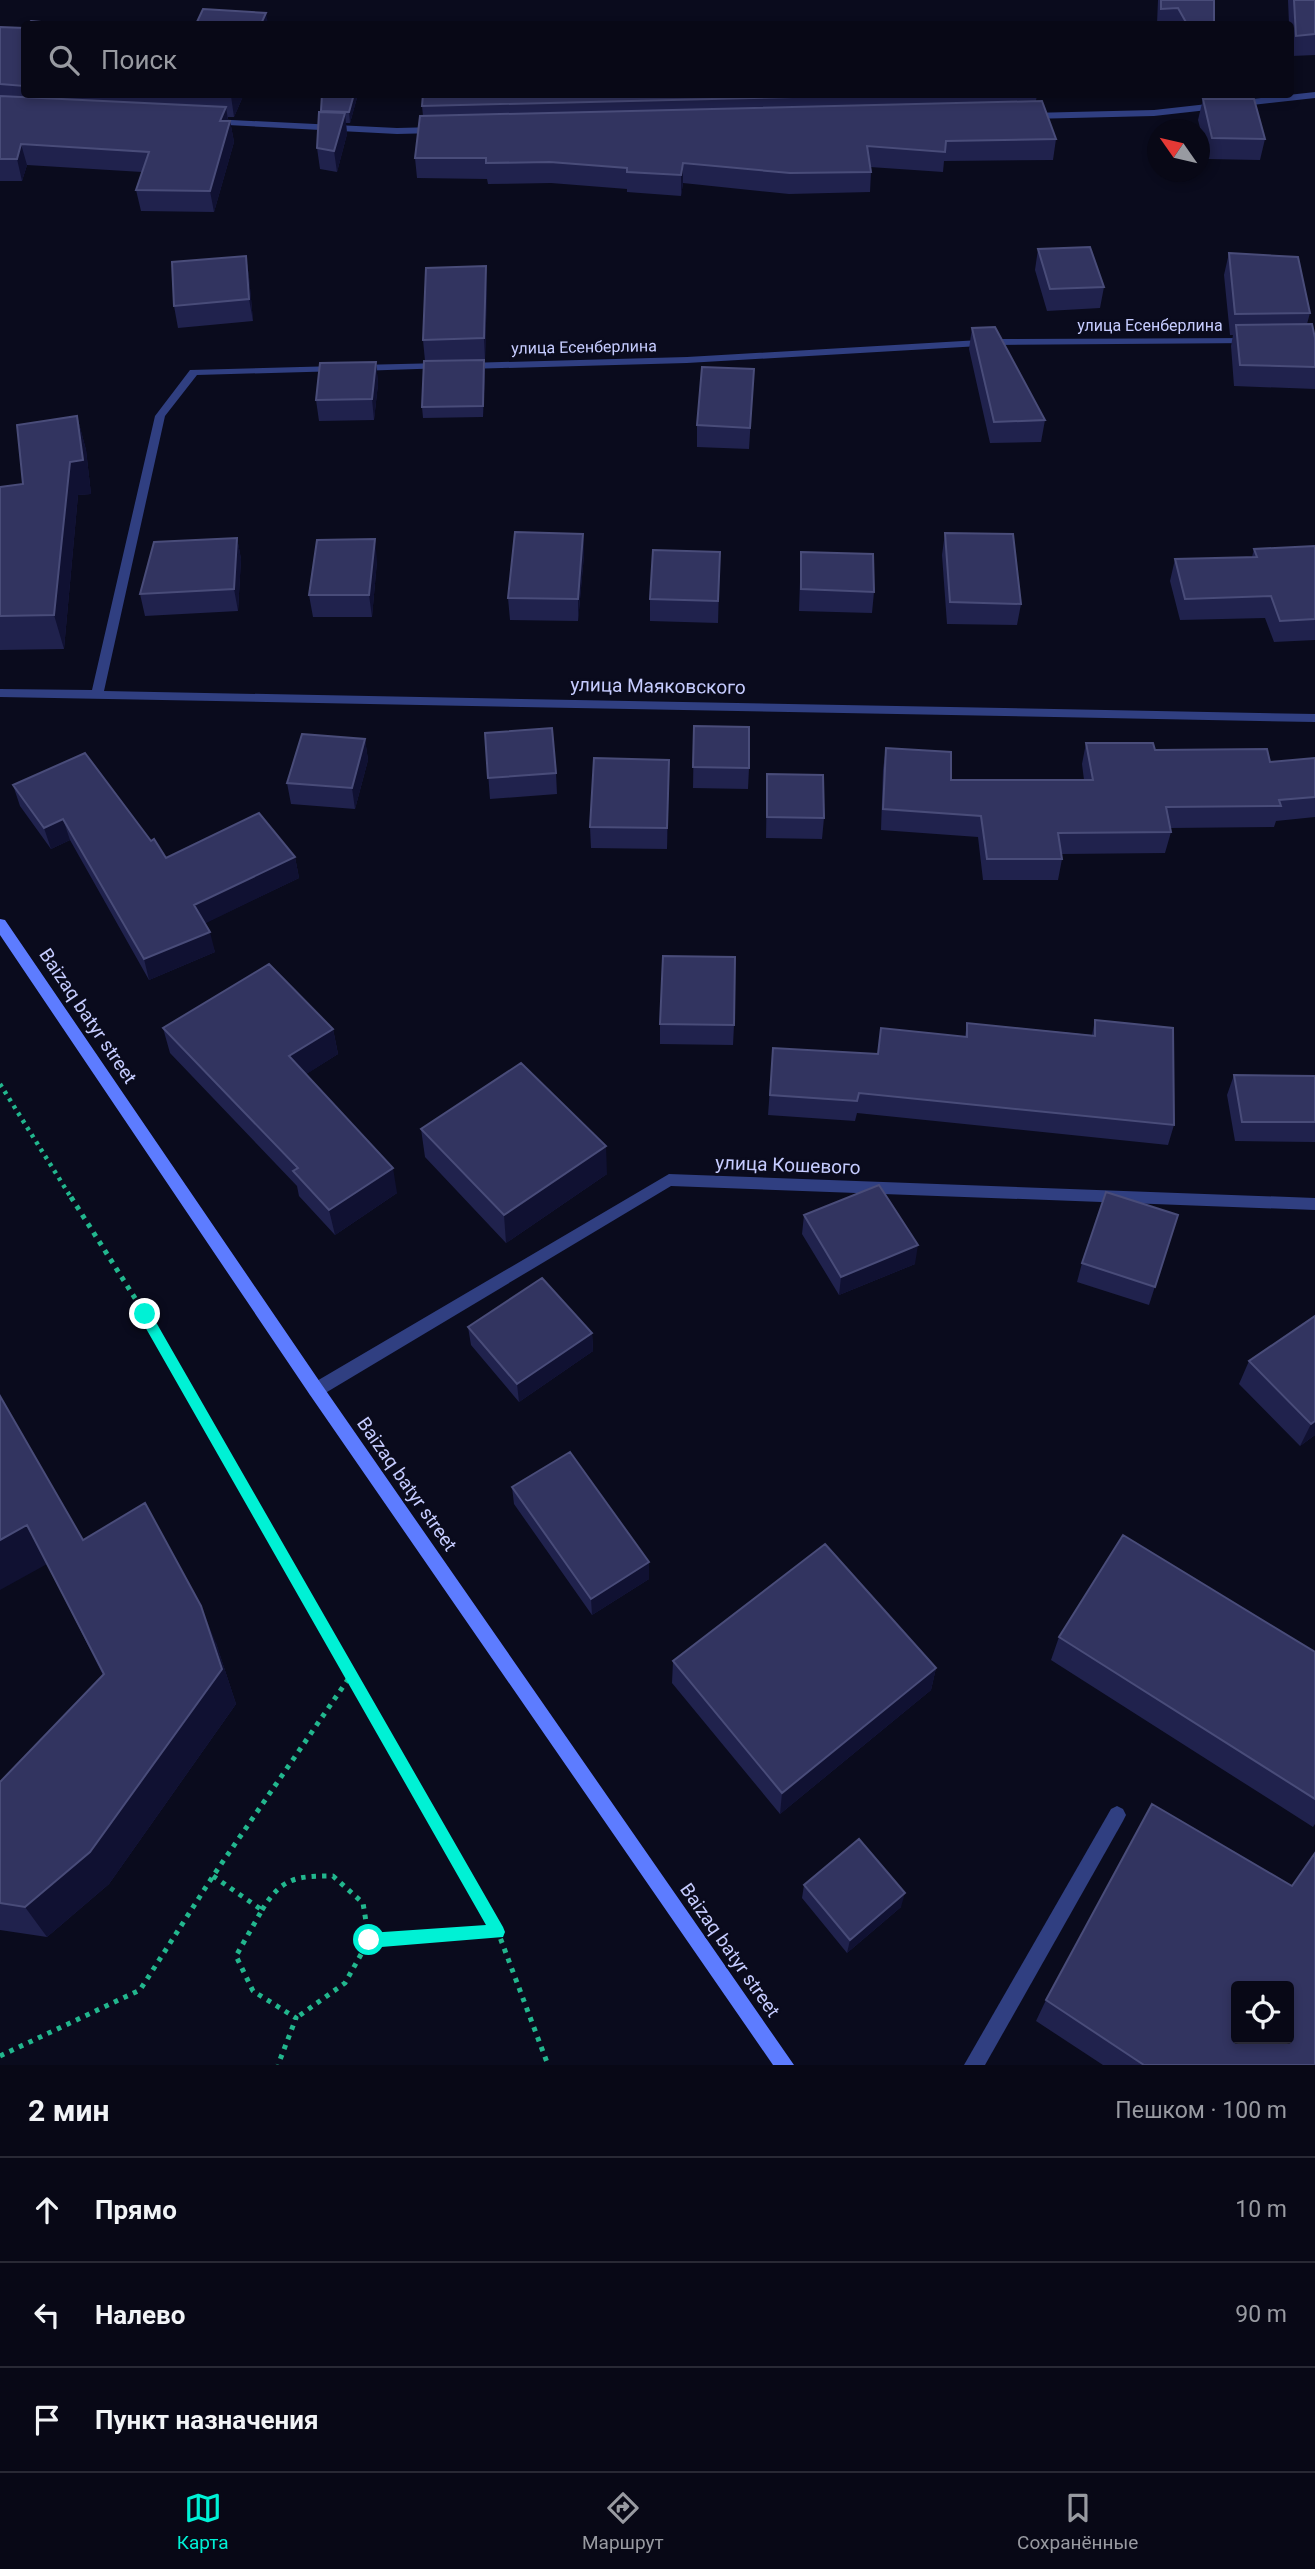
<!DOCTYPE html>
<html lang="ru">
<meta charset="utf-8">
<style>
:root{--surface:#080816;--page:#161623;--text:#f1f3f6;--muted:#989aa1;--line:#292935;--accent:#00f1d5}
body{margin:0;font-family:Roboto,sans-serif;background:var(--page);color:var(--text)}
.controls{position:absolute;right:21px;bottom:21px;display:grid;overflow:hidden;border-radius:7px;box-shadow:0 4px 10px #0003}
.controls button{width:63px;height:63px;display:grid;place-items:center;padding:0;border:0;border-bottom:2px solid var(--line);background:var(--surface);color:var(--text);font:35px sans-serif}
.compass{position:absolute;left:1147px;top:119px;width:63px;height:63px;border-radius:50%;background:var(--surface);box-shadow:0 4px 10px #0003;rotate:304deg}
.stop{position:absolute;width:21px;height:21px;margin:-16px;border:5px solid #00f1d5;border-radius:50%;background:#fff}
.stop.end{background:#00f1d5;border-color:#fff;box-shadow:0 2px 7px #0008}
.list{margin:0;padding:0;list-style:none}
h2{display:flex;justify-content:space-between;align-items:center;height:91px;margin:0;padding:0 28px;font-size:30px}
h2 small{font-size:23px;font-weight:400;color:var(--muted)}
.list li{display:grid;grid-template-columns:46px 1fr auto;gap:21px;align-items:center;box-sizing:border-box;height:105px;padding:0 28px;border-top:2px solid var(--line)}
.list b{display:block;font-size:26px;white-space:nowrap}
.list em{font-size:23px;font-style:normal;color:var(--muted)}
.icon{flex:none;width:38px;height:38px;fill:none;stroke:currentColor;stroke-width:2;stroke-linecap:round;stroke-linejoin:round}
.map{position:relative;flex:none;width:1315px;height:2065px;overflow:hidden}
.search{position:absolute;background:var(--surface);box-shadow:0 4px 10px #0003;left:21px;right:21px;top:21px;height:77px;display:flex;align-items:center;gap:18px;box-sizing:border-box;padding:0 24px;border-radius:7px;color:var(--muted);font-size:26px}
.sheet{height:406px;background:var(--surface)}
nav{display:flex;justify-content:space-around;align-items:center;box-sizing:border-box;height:98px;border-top:2px solid var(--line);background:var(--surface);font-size:19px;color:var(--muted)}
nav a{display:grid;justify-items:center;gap:4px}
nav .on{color:var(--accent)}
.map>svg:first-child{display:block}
</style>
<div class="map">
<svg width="1315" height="2065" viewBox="0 0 1315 2065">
<rect width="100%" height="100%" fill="#0a0b1d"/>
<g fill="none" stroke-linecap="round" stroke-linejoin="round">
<path stroke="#22b78e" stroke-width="4.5" stroke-dasharray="3.5 5" stroke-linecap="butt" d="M 0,1084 L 72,1199"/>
<path stroke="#22b78e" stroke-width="5" stroke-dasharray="4.5 6" stroke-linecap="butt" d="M 71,1197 L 145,1314 L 498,1932
M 213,1876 L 262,1910 L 236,1956 L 253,1991 L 296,2018 L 278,2065
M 262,1910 C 282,1877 297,1876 333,1876 L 363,1903 L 369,1940 L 345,1983 L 296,2018
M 369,1940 L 498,1932 L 548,2065
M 0,2056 L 140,1990 L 213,1876 L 351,1675"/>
<path fill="#303f81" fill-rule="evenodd" d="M 1117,1806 L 1123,1809 L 1126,1815 L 1123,1821 L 985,2065 L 964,2065 L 1111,1809 Z"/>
<path fill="#303f81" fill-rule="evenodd" d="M 1315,92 L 1315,98 L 1154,116 L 1030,119 L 1025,116 L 1030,113 L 1154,110 Z
M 212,119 L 397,128 L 436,127 L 441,130 L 436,133 L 397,134 L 209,124 L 207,122 Z
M 1251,338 L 1255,339 L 1255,343 L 997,345 L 687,363 L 467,369 L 462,366 L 467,363 L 687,357 L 997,339 Z
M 443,363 L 447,364 L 447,368 L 358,371 L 353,368 L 358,365 Z
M 338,366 L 342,367 L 342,371 L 197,375 L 165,416 L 104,691 L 1315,714 L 1315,722 L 0,697 L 0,689 L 92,690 L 155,416 L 190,370 Z
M 669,1174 L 1315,1198 L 1315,1210 L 671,1186 L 322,1395 L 316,1397 L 310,1395 L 308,1390 L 310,1385 Z"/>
<path fill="#5d7cff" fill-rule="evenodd" d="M 0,919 L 5,920 L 322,1385 L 794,2065 L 773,2065 L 310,1395 L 0,935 Z"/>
</g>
<path fill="#20224d" d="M 1158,0 L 1214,0 L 1214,24 L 1157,24 Z
M 1288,0 L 1315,0 L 1315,55 L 1292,56 L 1291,24 L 1289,24 Z
M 0,27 L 24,28 L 24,94 L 244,94 L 234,117 L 228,117 L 228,121 L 230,121 L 234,142 L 214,212 L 141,211 L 136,190 L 142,172 L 27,165 L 22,181 L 0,181 Z
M 322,94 L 358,94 L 350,123 L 346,123 L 347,134 L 337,172 L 320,169 L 317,148 Z
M 423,94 L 1037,94 L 1036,101 L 1056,139 L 1053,160 L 944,161 L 943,172 L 870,167 L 871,172 L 870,192 L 789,194 L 683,183 L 681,196 L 627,192 L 627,189 L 551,183 L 488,184 L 487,179 L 417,178 L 415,158 L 423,116 L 422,106 Z
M 1203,99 L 1265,139 L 1260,160 L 1208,159 L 1198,120 Z
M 1038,249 L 1104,287 L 1100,308 L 1047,311 L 1035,270 Z
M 1229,253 L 1310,313 L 1307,324 L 1315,338 L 1315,389 L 1234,386 L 1231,346 L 1233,335 L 1230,335 L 1224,275 Z
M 246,256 L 249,277 L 253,321 L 178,328 L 174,306 Z
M 487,288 L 485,360 L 484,360 L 485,371 L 483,417 L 423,418 L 422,407 L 425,361 L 423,340 Z
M 972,328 L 1045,420 L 1041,442 L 990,443 L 969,349 Z
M 376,362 L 378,384 L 374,420 L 319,421 L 316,400 Z
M 754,369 L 749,449 L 697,447 L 697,425 Z
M 77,416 L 86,450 L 91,494 L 78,495 L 64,649 L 0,650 L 0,487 L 23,484 Z
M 945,533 L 1021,604 L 1017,625 L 947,624 L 942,555 Z
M 583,534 L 584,555 L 578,621 L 510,620 L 508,598 Z
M 237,538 L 241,559 L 238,611 L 145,616 L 140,594 Z
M 1315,546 L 1315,640 L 1274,642 L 1265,618 L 1180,620 L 1170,581 L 1175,559 L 1252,557 L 1254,549 Z
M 720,552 L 718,623 L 650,621 L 650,599 Z
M 801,552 L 874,592 L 872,613 L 799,611 Z
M 377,561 L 372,617 L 313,617 L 309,595 Z
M 694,726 L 749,768 L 748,789 L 693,788 Z
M 485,733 L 556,773 L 557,794 L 490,799 Z
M 365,739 L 368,760 L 355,809 L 291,804 L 287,783 Z
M 1086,743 L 1270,762 L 1315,758 L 1315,817 L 1276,821 L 1274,827 L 1170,828 L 1171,832 L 1165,853 L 1062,854 L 1062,859 L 1058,880 L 983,880 L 978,837 L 881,830 L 883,769 L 886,748 L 951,780 L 1084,780 L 1082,764 Z
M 669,760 L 667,849 L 591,848 L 590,827 Z
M 767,774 L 824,818 L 822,839 L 766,838 Z
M 13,785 L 151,841 L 166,858 L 295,857 L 299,878 L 205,923 L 215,952 L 149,980 L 70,840 L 51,849 L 20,806 Z
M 1095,1020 L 1174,1125 L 1168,1145 L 857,1113 L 855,1121 L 768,1115 L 773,1048 L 878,1054 L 881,1028 L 965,1037 L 967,1023 L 1092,1035 Z
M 660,1024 L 734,1025 L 733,1045 L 660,1044 Z
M 163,1028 L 333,1029 L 338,1054 L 306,1074 L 397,1193 L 335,1235 L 299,1196 L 297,1186 L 170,1053 Z
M 1234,1075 L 1315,1076 L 1315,1142 L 1235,1141 L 1227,1095 Z
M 421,1129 L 607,1174 L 506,1243 L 425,1157 Z
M 804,1215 L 915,1264 L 839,1295 L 802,1234 Z
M 1178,1215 L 1149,1305 L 1077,1282 L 1082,1263 Z
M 1315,1316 L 1315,1435 L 1300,1446 L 1239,1384 L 1249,1361 Z
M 468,1327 L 592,1333 L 593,1351 L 519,1402 L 471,1345 Z
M 512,1487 L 649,1579 L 592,1615 L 514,1504 Z
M 83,1540 L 216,1643 L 236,1704 L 109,1884 L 47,1937 L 0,1930 L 0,1782 L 103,1675 L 47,1564 Z
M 1059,1637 L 1315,1652 L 1315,1824 L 1313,1827 L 1051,1660 Z
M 673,1661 L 936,1668 L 931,1690 L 780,1814 L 672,1683 Z
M 804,1885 L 901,1907 L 847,1953 L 802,1898 Z
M 1292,1886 L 1315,2065 L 1103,2065 L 1036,2021 L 1046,2000 Z"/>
<path fill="#101132" d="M 266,13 L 268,24 L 261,24 Z
M 231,94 L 244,94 L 234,117 L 231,96 Z
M 354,94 L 358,94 L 350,123 L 349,112 Z
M 226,107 L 229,126 L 230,121 L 234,142 L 214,212 L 210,191 L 220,121 Z
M 345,113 L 347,134 L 337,172 L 334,151 Z
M 21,144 L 27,165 L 22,181 L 17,159 Z
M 683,163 L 683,183 L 681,196 L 681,175 Z
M 246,256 L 249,277 L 253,321 L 249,299 Z
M 486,266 L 487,288 L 485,360 L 484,338 Z
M 484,360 L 485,371 L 483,417 L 483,406 Z
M 376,362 L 378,384 L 374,420 L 372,399 Z
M 77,416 L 86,450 L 91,494 L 78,495 L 64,649 L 54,615 L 70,462 Z
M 583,534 L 584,555 L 578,621 L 578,599 Z
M 237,538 L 241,559 L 238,611 L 234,589 Z
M 375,539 L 377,561 L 372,617 L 369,595 Z
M 365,739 L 368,760 L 355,809 L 352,788 Z
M 669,760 L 669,781 L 667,849 L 667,828 Z
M 63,819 L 70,840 L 51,849 L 44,828 Z
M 295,857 L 299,878 L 200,926 L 194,905 Z
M 210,932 L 215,952 L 149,980 L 144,959 Z
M 333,1029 L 338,1054 L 294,1082 L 289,1056 Z
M 606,1146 L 607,1174 L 506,1243 L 504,1215 Z
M 393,1168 L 397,1193 L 335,1235 L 329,1210 Z
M 918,1245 L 915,1264 L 839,1295 L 841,1277 Z
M 592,1333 L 593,1351 L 519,1402 L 517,1384 Z
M 1315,1421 L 1315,1435 L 1300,1446 L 1311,1424 Z
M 27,1525 L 47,1564 L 0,1590 L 0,1540 Z
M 649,1562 L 649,1579 L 592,1615 L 591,1599 Z
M 201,1606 L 216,1643 L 236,1704 L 109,1884 L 47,1937 L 25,1907 Z
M 936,1668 L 931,1690 L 780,1814 L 782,1793 Z
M 905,1893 L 901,1907 L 847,1953 L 850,1940 Z"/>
<path fill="#323460" stroke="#494c79" stroke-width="2" fill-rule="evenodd" d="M 1161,0 L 1214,0 L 1214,24 L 1187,24 L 1178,8 L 1161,9 Z
M 1294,0 L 1315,0 L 1315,34 L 1296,36 Z
M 203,9 L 266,13 L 261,24 L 196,24 Z
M 31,21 L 62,24 L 28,24 Z
M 506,22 L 557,23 L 557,24 L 505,24 Z
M 0,27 L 24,28 L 24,86 L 0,84 Z
M 201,94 L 231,94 L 231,96 Z
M 322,94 L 354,94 L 349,112 L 321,111 Z
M 423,94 L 918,94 L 422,106 Z
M 0,96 L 226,107 L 220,121 L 230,121 L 210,191 L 136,190 L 149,152 L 21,144 L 17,159 L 0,159 Z
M 1203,99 L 1254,99 L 1265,139 L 1212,138 Z
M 1042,101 L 1056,139 L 946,141 L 945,152 L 867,146 L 871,172 L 790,173 L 683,163 L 681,175 L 627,172 L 627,168 L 550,162 L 486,163 L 486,158 L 415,158 L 420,116 Z
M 319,112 L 345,113 L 334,151 L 317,148 Z
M 1090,247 L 1104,287 L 1050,289 L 1038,249 Z
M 1229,253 L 1298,257 L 1310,313 L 1235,314 Z
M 246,256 L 249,299 L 174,306 L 172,262 Z
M 486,266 L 484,338 L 423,340 L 426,268 Z
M 1312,324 L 1315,338 L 1315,367 L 1240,365 L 1236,325 Z
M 995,327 L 1045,420 L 994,422 L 972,328 Z
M 484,360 L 483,406 L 422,407 L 424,361 Z
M 376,362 L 372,399 L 316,400 L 320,363 Z
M 702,367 L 754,369 L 750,428 L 697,425 Z
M 77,416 L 83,460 L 70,462 L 54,615 L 0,616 L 0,487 L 23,484 L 17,425 Z
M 515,532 L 583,534 L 578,599 L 508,598 Z
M 945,533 L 1013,534 L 1021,604 L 950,602 Z
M 237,538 L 234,589 L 140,594 L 154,542 Z
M 375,539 L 369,595 L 309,595 L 317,540 Z
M 1315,546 L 1315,619 L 1280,621 L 1271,596 L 1185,599 L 1175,559 L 1257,557 L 1254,549 Z
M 653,550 L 720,552 L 718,601 L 650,599 Z
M 801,552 L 873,554 L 874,592 L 801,589 Z
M 694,726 L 749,727 L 749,768 L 693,767 Z
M 552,728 L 556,773 L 488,778 L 485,733 Z
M 302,734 L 365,739 L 352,788 L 287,783 Z
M 1086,743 L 1153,743 L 1155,750 L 1267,749 L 1270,762 L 1315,758 L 1315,797 L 1279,800 L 1281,806 L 1166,807 L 1171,832 L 1058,833 L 1062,859 L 987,859 L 981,816 L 883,809 L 886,748 L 951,752 L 951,780 L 1093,780 Z
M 85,753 L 151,841 L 154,839 L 166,858 L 259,813 L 295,857 L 194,905 L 210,932 L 144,959 L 63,819 L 44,828 L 13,785 Z
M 594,758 L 669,760 L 667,828 L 590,827 Z
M 767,774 L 823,775 L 824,818 L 767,817 Z
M 663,956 L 735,957 L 734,1025 L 660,1024 Z
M 269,964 L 333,1029 L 289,1056 L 393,1168 L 329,1210 L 293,1171 L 298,1168 L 163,1028 Z
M 1095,1020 L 1173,1028 L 1174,1125 L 859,1093 L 857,1101 L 770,1095 L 773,1048 L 878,1054 L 881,1028 L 967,1037 L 967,1023 L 1095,1036 Z
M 521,1063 L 606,1146 L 504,1215 L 421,1129 Z
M 1234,1075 L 1315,1076 L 1315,1122 L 1242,1122 Z
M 879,1185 L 918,1245 L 841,1277 L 804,1215 Z
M 1106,1192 L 1178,1215 L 1155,1287 L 1082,1263 Z
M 542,1278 L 592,1333 L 517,1384 L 468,1327 Z
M 1315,1316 L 1315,1421 L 1311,1424 L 1249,1361 Z
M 0,1396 L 83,1540 L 145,1503 L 201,1606 L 222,1669 L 90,1852 L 25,1907 L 0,1903 L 0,1782 L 104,1674 L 27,1525 L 0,1540 Z
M 570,1452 L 649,1562 L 591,1599 L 512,1487 Z
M 1123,1535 L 1315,1652 L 1315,1799 L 1059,1637 Z
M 825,1544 L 936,1668 L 782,1793 L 673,1661 Z
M 1152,1804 L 1292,1886 L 1315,1853 L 1315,2065 L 1144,2065 L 1046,2000 ZM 1236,1986 L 1289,1986 L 1289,2039 L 1236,2039 Z
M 859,1839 L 905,1893 L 850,1940 L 804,1885 Z"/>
<path fill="#00f1d5" d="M 145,1308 L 149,1310 L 503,1927 L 505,1932 L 503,1937 L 369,1948 L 364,1946 L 362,1940 L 364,1935 L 369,1933 L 486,1925 L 140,1318 L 139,1314 Z"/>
<g text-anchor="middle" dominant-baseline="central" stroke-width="5" stroke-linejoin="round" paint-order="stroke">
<g font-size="16" fill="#c6ccff" stroke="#0a0b1d">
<text x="1150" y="325">улица Есенберлина</text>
<text transform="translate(584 347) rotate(-1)">улица Есенберлина</text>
</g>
<g font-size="19" fill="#c6ccff" stroke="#0a0b1d">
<text transform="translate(658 686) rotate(1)">улица Маяковского</text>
<text transform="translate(88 1016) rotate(56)">Baizaq batyr street</text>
<text transform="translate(788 1165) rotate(2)">улица Кошевого</text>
<text transform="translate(407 1484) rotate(55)">Baizaq batyr street</text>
<text transform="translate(730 1950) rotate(55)">Baizaq batyr street</text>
</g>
</g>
</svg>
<div class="controls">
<button><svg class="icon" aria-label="locate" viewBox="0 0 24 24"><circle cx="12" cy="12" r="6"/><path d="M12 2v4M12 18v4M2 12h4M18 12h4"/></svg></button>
</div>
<svg class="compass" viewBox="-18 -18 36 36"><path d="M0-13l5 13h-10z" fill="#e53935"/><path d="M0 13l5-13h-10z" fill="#989aa1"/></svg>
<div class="stop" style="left:369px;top:1940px"></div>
<div class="stop end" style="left:145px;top:1314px"></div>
<div class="search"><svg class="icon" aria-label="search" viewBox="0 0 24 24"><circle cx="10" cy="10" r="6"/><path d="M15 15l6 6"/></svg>Поиск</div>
</div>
<section class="sheet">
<h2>2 мин<small>Пешком · 100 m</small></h2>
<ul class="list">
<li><svg class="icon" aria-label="ahead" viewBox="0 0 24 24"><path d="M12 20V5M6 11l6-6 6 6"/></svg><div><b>Прямо</b></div><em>10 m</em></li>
<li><svg class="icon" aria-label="left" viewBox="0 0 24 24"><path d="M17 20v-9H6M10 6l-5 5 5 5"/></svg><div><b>Налево</b></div><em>90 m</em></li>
<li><svg class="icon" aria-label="arrive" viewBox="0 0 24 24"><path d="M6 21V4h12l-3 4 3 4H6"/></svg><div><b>Пункт назначения</b></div></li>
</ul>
</section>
<nav>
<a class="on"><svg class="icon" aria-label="map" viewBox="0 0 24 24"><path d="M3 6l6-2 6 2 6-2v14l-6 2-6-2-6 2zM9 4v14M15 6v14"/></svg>Карта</a>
<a><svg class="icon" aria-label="directions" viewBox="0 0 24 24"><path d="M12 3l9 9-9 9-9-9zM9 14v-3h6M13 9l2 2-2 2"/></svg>Маршрут</a>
<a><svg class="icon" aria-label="saved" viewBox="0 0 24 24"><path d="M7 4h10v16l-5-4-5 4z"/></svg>Сохранённые</a>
</nav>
